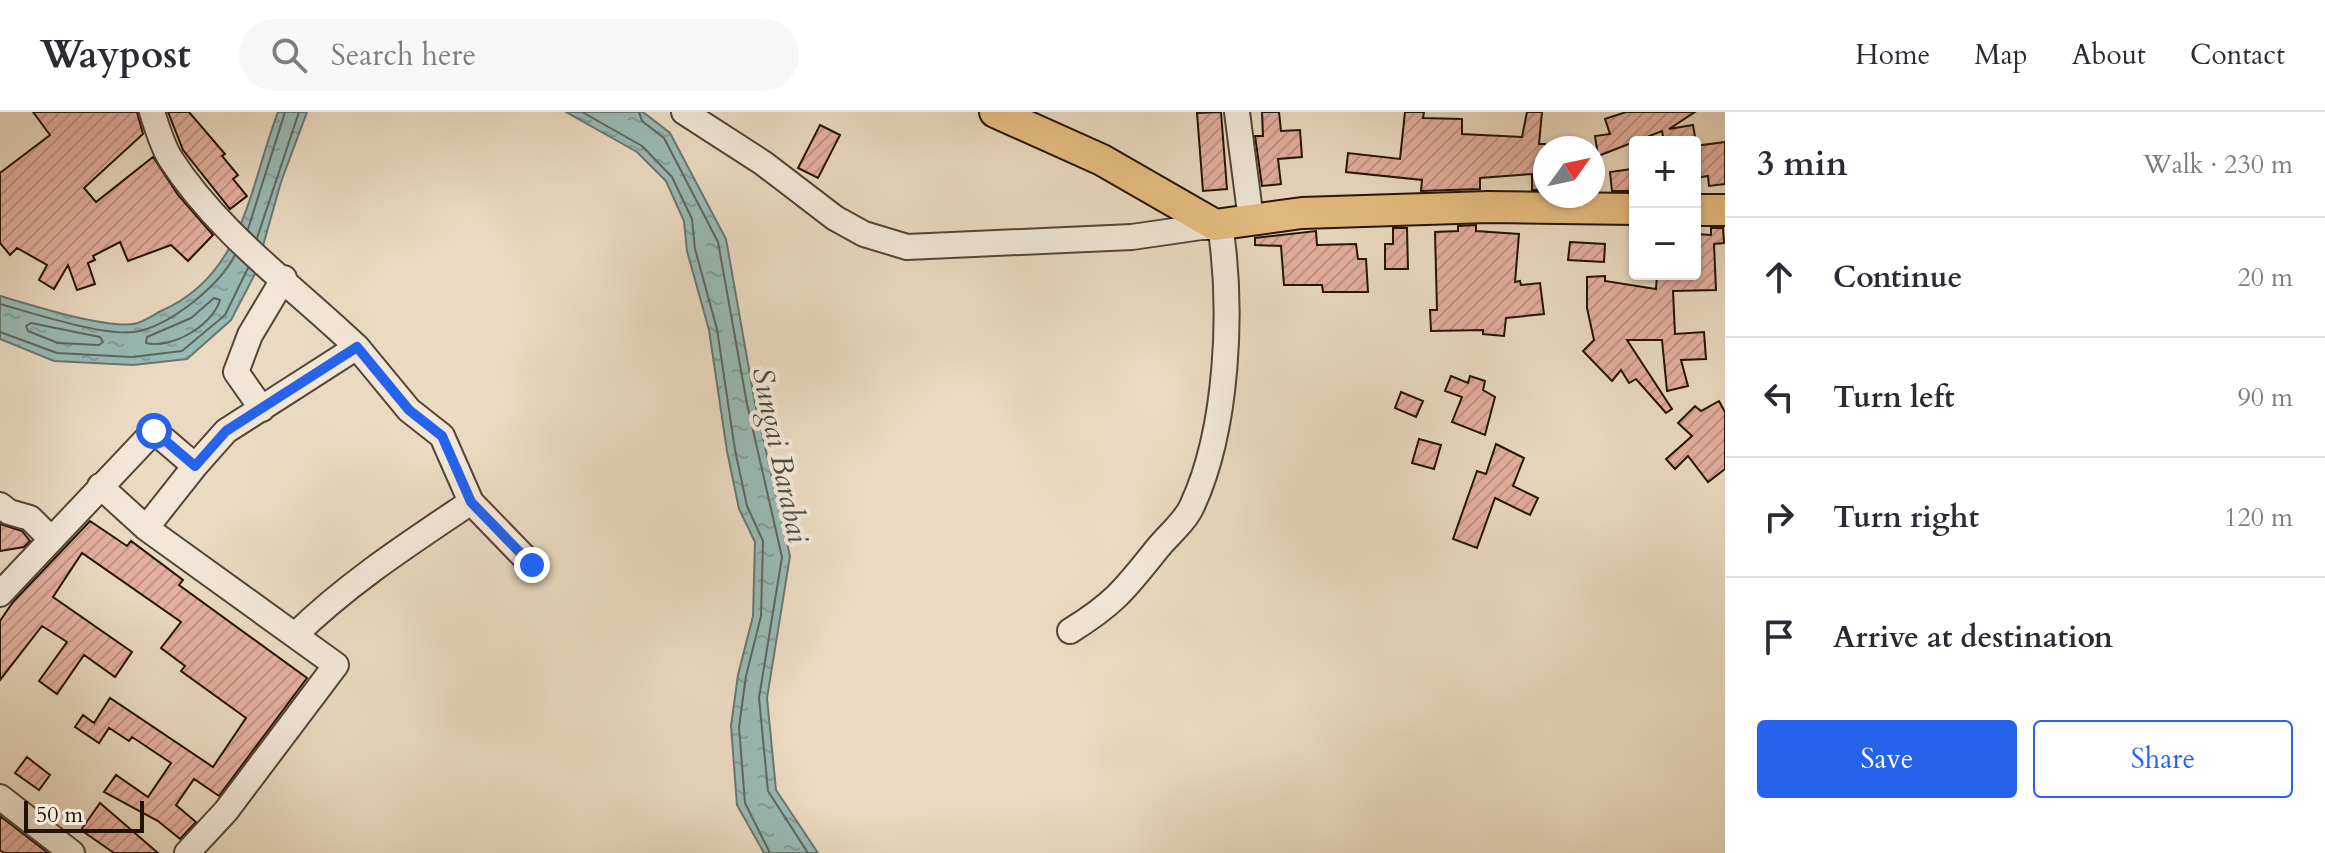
<!DOCTYPE html>
<meta charset="utf-8">
<style>
:root{--surface:#fff;--page:#f7f7f7;--text:#2b2b33;--muted:#7c7c81;--line:#e1e1e2;--accent:#2563eb}
body{margin:0;font-family:Cardo,serif;background:var(--page);color:var(--text)}
.controls{position:absolute;right:24px;top:24px;display:grid;overflow:hidden;border-radius:8px;box-shadow:0 2px 6px #0004}
.controls button{width:72px;height:72px;display:grid;place-items:center;padding:0;border:0;border-bottom:2px solid var(--line);background:var(--surface);color:var(--text);font:40px sans-serif}
.compass{position:absolute;left:1533px;top:24px;width:72px;height:72px;border-radius:50%;background:var(--surface);box-shadow:0 2px 6px #0004;rotate:57deg}
.scale{position:absolute;left:24px;bottom:20px;width:120px;box-sizing:border-box;padding-left:8px;border:4px solid #221306;border-top:0;font-size:22px;line-height:28px;white-space:nowrap;color:#221306;-webkit-text-stroke:6px #f2e7d7;paint-order:stroke}
.stop{position:absolute;width:24px;height:24px;margin:-18px;border:6px solid #2563eb;border-radius:50%;background:#fff}
.stop.end{background:#2563eb;border-color:#fff;box-shadow:0 2px 8px #0008}
.list{margin:0;padding:0;list-style:none}
h2{display:flex;justify-content:space-between;align-items:center;height:104px;margin:0;padding:0 32px;font-size:34px}
h2 small{font-size:26px;font-weight:400;color:var(--muted)}
.list li{display:grid;grid-template-columns:52px 1fr auto;gap:24px;align-items:center;box-sizing:border-box;height:120px;padding:0 32px;border-top:2px solid var(--line)}
.list b{display:block;font-size:30px;white-space:nowrap}
.list em{font-size:26px;font-style:normal;color:var(--muted)}
.actions{display:flex;gap:16px;padding:24px 32px}
.actions a{flex:1;padding:18px 0;border:2px solid var(--accent);border-radius:8px;text-align:center;font-size:28px;color:var(--accent)}
.actions .main{background:var(--accent);color:#fff}
.icon{flex:none;width:44px;height:44px;fill:none;stroke:currentColor;stroke-width:2;stroke-linecap:round;stroke-linejoin:round}
.map{position:relative;flex:none;width:1725px;height:741px;overflow:hidden}
header{display:flex;align-items:center;gap:48px;box-sizing:border-box;height:112px;padding:0 40px;background:var(--surface);border-bottom:2px solid var(--line)}
header strong{font-size:38px}
nav{display:flex;gap:44px;margin-inline-start:auto;font-size:28px}
.search{width:560px;height:72px;background:var(--page);display:flex;align-items:center;gap:20px;box-sizing:border-box;padding:0 28px;border-radius:44px;color:var(--muted);font-size:30px}
main{display:flex}
aside{flex:1;background:var(--surface)}
.map>svg:first-child{display:block}
</style>
<header>
<strong>Waypost</strong>
<div class="search"><svg class="icon" aria-label="search" viewBox="0 0 24 24"><circle cx="10" cy="10" r="6"/><path d="M15 15l6 6"/></svg>Search here</div>
<nav><a>Home</a><a>Map</a><a>About</a><a>Contact</a></nav>
</header>
<main>
<div class="map">
<svg width="1725" height="741" viewBox="0 0 1725 741">
<defs>
<pattern id="water-ripples" width="26" height="14" patternUnits="userSpaceOnUse" patternTransform="scale(2)"><rect width="26" height="14" fill="#98bab5"/><path d="M2 4q2-2 4 0t4 0M15 11q2-2 4 0t4 0" fill="none" stroke="#839f9a"/></pattern>
<pattern id="building-hatch" width="6" height="6" patternUnits="userSpaceOnUse" patternTransform="scale(2)"><rect width="6" height="6" fill="#e5af9f"/><path d="M-1 1l2-2M0 6l6-6M5 7l2-2" fill="none" stroke="#c49687"/></pattern>
</defs>
<rect width="100%" height="100%" fill="#ebdac1"/>
<filter id="stains"><feTurbulence type="fractalNoise" baseFrequency=".0025" numOctaves="4"/><feColorMatrix values="0 0 0 0 .2 0 0 0 0 .09 0 0 0 0 .02 0 0 0 .5 -.17"/></filter>
<radialGradient id="worn" r=".72"><stop offset=".6" stop-color="#630" stop-opacity="0"/><stop offset="1" stop-color="#630" stop-opacity=".3"/></radialGradient>
<path fill="url(#water-ripples)" stroke="#69776f" stroke-width="2" d="M 278,0 L 307,0 L 281,70 L 255,162 L 231,208 L 187,247 L 133,253 L 54,249 L 0,227 L 0,184 C 31,193 103,216 133,212 C 142,211 153,203 161,199 C 244,163 249,76 278,0 Z
M 566,0 L 643,0 L 670,21 L 726,127 L 755,291 L 790,444 L 767,586 L 776,678 L 818,741 L 764,741 L 737,693 L 731,614 L 738,563 L 753,504 L 755,430 L 739,397 L 727,339 L 709,218 L 687,139 L 684,109 L 666,69 L 637,40 Z"/>
<g fill="none" stroke-linecap="round" stroke-linejoin="round">
<path stroke="#5d665e" stroke-width="2" d="M 582,0 L 642,34 L 672,65 L 692,107 L 695,137 L 717,217 L 735,338 L 747,394 L 763,429 L 761,504 L 746,564 L 739,615 L 745,691 L 770,741
M 639,0 L 642,9 L 664,26 L 718,130 L 747,292 L 782,445 L 759,586 L 768,679 L 808,741
M 248,117 L 285,0
M 257,126 L 299,0
M 214,186 L 220,188 C 212,214 172,237 146,231 L 147,225 L 191,206 Z
M 0,192 C 32,201 102,224 134,220 C 169,215 219,174 235,143
M 31,211 L 100,225 L 103,230 L 99,233 L 58,231 L 28,219 L 26,214 Z
M 0,220 L 57,241 L 132,245 L 182,239 L 225,203 L 248,156"/>
</g>
<path fill="url(#building-hatch)" stroke="#221306" stroke-width="2" d="M 33,0 L 137,0 L 143,22 L 84,76 L 96,90 L 153,45 L 178,83 L 213,123 L 188,149 L 171,133 L 128,149 L 120,130 L 93,144 L 95,148 L 88,151 L 95,172 L 77,178 L 68,153 L 54,177 L 39,168 L 47,153 L 17,136 L 10,143 L 0,131 L 0,61 L 50,23 Z
M 168,0 L 189,0 L 225,42 L 222,44 L 238,63 L 233,67 L 247,84 L 230,97 L 183,38 Z
M 1221,0 L 1227,77 L 1203,79 L 1197,1 Z
M 1262,0 L 1279,0 L 1281,19 L 1300,18 L 1302,45 L 1278,47 L 1281,72 L 1262,74 L 1255,24 L 1263,24 Z
M 1405,0 L 1424,0 L 1423,6 L 1462,7 L 1462,22 L 1522,25 L 1527,0 L 1542,0 L 1539,32 L 1545,32 L 1545,78 L 1532,78 L 1532,62 L 1480,66 L 1480,77 L 1421,79 L 1422,68 L 1346,60 L 1348,41 L 1400,47 Z
M 1626,0 L 1695,0 L 1669,17 L 1693,13 L 1696,30 L 1664,30 L 1662,19 L 1598,44 L 1595,24 L 1610,22 L 1605,7 Z
M 820,13 L 840,23 L 818,66 L 798,56 Z
M 1725,30 L 1725,72 L 1709,74 L 1708,64 L 1695,66 L 1695,34 Z
M 1632,57 L 1635,79 L 1612,79 L 1610,60 Z
M 1476,113 L 1476,119 L 1519,122 L 1515,170 L 1520,169 L 1521,173 L 1540,171 L 1544,202 L 1506,206 L 1504,224 L 1483,222 L 1483,218 L 1431,219 L 1430,198 L 1437,198 L 1435,120 L 1458,119 L 1458,114 Z
M 1393,116 L 1407,116 L 1408,157 L 1385,157 L 1385,132 L 1393,132 Z
M 1711,116 L 1723,116 L 1724,131 L 1714,132 L 1716,178 L 1673,179 L 1675,222 L 1704,220 L 1706,247 L 1681,248 L 1688,274 L 1667,279 L 1662,228 L 1627,228 L 1672,297 L 1666,301 L 1636,267 L 1629,271 L 1621,258 L 1612,269 L 1583,239 L 1594,228 L 1587,196 L 1587,165 L 1605,164 L 1605,169 L 1656,177 L 1657,162 L 1695,162 L 1695,122 L 1711,123 Z
M 1316,119 L 1317,133 L 1356,132 L 1358,147 L 1366,147 L 1368,180 L 1323,180 L 1322,173 L 1284,173 L 1281,134 L 1255,133 L 1255,126 Z
M 1570,130 L 1605,132 L 1604,150 L 1568,148 Z
M 1451,264 L 1468,271 L 1470,264 L 1485,269 L 1483,278 L 1495,285 L 1485,323 L 1452,310 L 1462,285 L 1445,279 Z
M 1401,280 L 1423,289 L 1416,305 L 1395,296 Z
M 1719,289 L 1725,300 L 1725,357 L 1708,370 L 1688,344 L 1675,357 L 1666,347 L 1692,324 L 1678,311 L 1695,294 L 1701,299 Z
M 1419,327 L 1441,333 L 1434,357 L 1412,351 Z
M 1496,332 L 1524,346 L 1513,374 L 1538,386 L 1530,403 L 1495,386 L 1477,436 L 1453,427 L 1477,359 L 1486,362 Z
M 90,409 L 127,434 L 131,429 L 183,468 L 179,473 L 307,566 L 219,684 L 194,667 L 176,693 L 196,710 L 180,727 L 158,709 L 104,680 L 116,663 L 148,685 L 171,651 L 132,625 L 129,629 L 109,616 L 99,631 L 75,615 L 83,603 L 94,611 L 110,586 L 213,655 L 246,606 L 181,559 L 185,554 L 161,536 L 181,510 L 82,441 L 53,485 L 132,540 L 115,565 L 84,543 L 57,582 L 39,569 L 67,530 L 42,514 L 0,568 L 0,509 L 13,490 Z
M 0,412 L 22,419 L 30,429 L 24,435 L 0,439 Z
M 27,645 L 50,663 L 39,678 L 15,661 Z
M 100,691 L 158,741 L 114,741 L 81,718 Z
M 0,704 L 48,741 L 4,741 L 0,738 Z"/>
<g fill="none" stroke-linecap="round" stroke-linejoin="round">
<g stroke="#544535" stroke-width="28">
<path id="minor" d="M 684,0 L 763,51 L 835,106 L 864,122 L 907,135 L 1132,125 L 1215,113
M 1237,0 L 1251,108
M 357,235 L 409,298 L 442,324 L 471,390 L 532,453
M 262,297 L 236,260 L 250,223 L 284,166
M 100,374 L 146,416 L 195,354
M 0,393 L 9,400 L 30,406 L 50,426
M 146,416 L 336,553 L 226,699 L 187,741
M 0,482 L 154,319 L 195,354 L 226,319 L 357,235 C 293,174 218,121 170,46 C 162,33 157,15 152,0
M 1070,519 C 1115,491 1125,477 1157,437 C 1168,423 1185,410 1192,394 C 1228,317 1233,196 1220,113
M 295,523 C 348,471 410,431 471,390
M 0,685 L 72,741"/>
</g>
<g stroke="#221306" stroke-width="34">
<path id="major" d="M 995,0 L 1102,48 L 1215,113 L 1302,101 L 1488,95 L 1635,97
M 1695,98 L 1725,98"/>
</g>
<use href="#minor" stroke="#f2e7d7" stroke-width="24"/>
<use href="#major" stroke="#e6bd80" stroke-width="30"/>
</g>
<g fill="none" stroke-linecap="round" stroke-linejoin="round">
<path stroke="#2563eb" stroke-width="10" d="M 154,319 L 195,354 L 226,319 L 357,235 L 409,298 L 442,324 L 471,390 L 532,453"/>
</g>
<g text-anchor="middle" dominant-baseline="central" stroke-width="8" stroke-linejoin="round" paint-order="stroke">
<g font-size="30" font-style="italic" fill="#4b4d43" stroke="#f2e7d7">
<text transform="translate(780 343) rotate(78)">Sungai Barabai</text>
</g>
</g>
<rect width="100%" height="100%" filter="url(#stains)"/>
<rect width="100%" height="100%" fill="url(#worn)"/>
</svg>
<div class="controls">
<button>+</button>
<button>−</button>
</div>
<svg class="compass" viewBox="-18 -18 36 36"><path d="M0-13l5 13h-10z" fill="#e53935"/><path d="M0 13l5-13h-10z" fill="#7c7c81"/></svg>
<div class="scale">50 m</div>
<div class="stop" style="left:154px;top:319px"></div>
<div class="stop end" style="left:532px;top:453px"></div>
</div>
<aside>
<h2>3 min<small>Walk · 230 m</small></h2>
<ul class="list">
<li><svg class="icon" aria-label="ahead" viewBox="0 0 24 24"><path d="M12 20V5M6 11l6-6 6 6"/></svg><div><b>Continue</b></div><em>20 m</em></li>
<li><svg class="icon" aria-label="left" viewBox="0 0 24 24"><path d="M17 20v-9H6M10 6l-5 5 5 5"/></svg><div><b>Turn left</b></div><em>90 m</em></li>
<li><svg class="icon" aria-label="right" viewBox="0 0 24 24"><path d="M7 20v-9h11M14 6l5 5-5 5"/></svg><div><b>Turn right</b></div><em>120 m</em></li>
<li><svg class="icon" aria-label="arrive" viewBox="0 0 24 24"><path d="M6 21V4h12l-3 4 3 4H6"/></svg><div><b>Arrive at destination</b></div></li>
</ul>
<div class="actions"><a class="main">Save</a><a>Share</a></div>
</aside>
</main>
